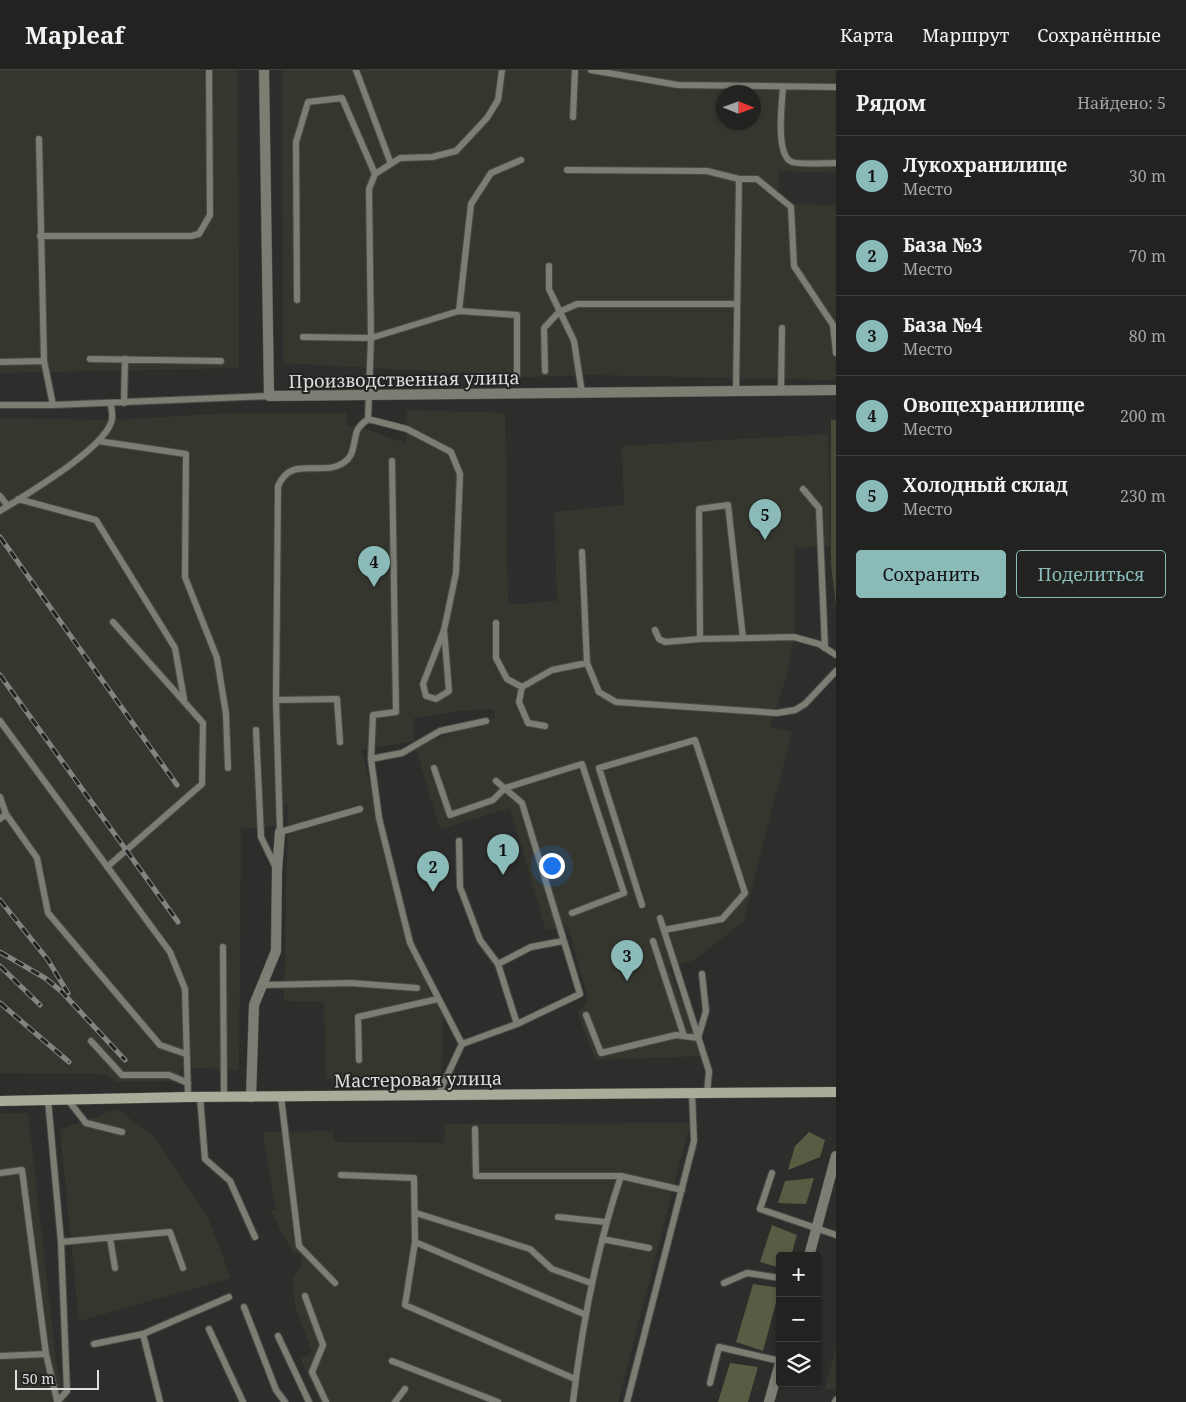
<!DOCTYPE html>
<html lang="ru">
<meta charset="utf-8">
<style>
:root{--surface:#222220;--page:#2a2a29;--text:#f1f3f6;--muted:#a2a4a5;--line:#3f3f3e;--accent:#8bbbb9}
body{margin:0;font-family:"Noto Serif",serif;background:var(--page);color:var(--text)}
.controls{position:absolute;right:15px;bottom:15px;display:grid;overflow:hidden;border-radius:5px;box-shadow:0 1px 4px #0004}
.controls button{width:45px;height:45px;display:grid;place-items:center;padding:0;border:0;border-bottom:1px solid var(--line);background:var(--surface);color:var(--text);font:25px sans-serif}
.compass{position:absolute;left:716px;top:15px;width:45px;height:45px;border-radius:50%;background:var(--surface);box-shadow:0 1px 4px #0004;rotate:91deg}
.scale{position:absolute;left:15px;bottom:12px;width:84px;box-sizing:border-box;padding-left:5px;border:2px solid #dededd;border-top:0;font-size:14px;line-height:18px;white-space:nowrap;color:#dededd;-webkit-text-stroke:4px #232422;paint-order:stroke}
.you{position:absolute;left:551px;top:795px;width:18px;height:18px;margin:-12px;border:4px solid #fff;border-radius:50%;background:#1a73e8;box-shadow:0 0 0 8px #1a73e833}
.badge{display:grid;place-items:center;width:32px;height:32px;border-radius:50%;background:var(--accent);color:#111;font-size:16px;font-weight:700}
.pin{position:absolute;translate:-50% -41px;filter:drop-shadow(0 1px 2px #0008)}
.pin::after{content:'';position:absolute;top:26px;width:18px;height:15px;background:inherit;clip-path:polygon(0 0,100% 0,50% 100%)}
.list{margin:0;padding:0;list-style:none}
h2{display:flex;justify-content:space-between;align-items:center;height:65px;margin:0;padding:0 20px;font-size:21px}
h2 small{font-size:16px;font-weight:400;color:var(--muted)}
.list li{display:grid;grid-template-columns:32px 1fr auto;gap:15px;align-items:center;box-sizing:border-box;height:80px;padding:0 20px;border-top:1px solid var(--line)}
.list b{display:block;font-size:19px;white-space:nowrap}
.list p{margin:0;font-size:16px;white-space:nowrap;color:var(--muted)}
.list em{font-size:16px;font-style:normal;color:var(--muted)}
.actions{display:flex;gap:10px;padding:15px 20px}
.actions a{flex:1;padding:11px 0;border:1px solid var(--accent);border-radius:5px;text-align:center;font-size:18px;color:var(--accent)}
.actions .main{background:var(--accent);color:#111}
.icon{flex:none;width:28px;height:28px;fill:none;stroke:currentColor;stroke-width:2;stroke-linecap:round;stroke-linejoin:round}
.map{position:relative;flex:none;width:836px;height:1332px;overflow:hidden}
header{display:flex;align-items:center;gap:30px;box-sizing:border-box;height:70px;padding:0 25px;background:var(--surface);border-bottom:1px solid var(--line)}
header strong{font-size:24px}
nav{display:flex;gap:28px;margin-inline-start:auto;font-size:18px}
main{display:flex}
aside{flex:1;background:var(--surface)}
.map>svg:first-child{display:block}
</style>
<header>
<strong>Mapleaf</strong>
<nav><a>Карта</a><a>Маршрут</a><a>Сохранённые</a></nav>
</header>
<main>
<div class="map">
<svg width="836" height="1332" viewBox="0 0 836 1332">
<rect width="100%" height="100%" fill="#2d2e2b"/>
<path fill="#35372f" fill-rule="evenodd" d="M 0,0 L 238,0 L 239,298 L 0,303 Z
M 282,0 L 836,0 L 836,103 L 779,101 L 778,134 L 836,135 L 836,310 L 591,305 L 530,307 L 283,293 ZM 724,22 L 754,22 L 754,52 L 724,52 Z
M 407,340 L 505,343 L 508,535 L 557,531 L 554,442 L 624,435 L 622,376 L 828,364 L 830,476 L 795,478 L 794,567 L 788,601 L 770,657 L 792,662 L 743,852 L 694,890 L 669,898 L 702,986 L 595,990 L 578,943 L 588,929 L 568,856 L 546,860 L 510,738 L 440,759 L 416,679 L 422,674 L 495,648 L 494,639 L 460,641 L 414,648 L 414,671 L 361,680 L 430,925 L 443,939 L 441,1008 L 326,1009 L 324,932 L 284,931 L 288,734 L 276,738 L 275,756 L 241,759 L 239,1000 L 184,997 L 175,1011 L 116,1012 L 103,1004 L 0,1003 L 0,348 L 112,350 L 233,343 L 346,343 L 346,356 L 364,358 L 406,374 Z
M 117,1039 L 154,1067 L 208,1148 L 231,1208 L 79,1251 L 60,1060 Z
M 0,1043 L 28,1043 L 56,1291 L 66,1332 L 0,1332 Z
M 690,1053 L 618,1332 L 320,1332 L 301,1289 L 312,1282 L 295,1236 L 293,1209 L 303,1192 L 299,1183 L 294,1185 L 270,1140 L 276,1140 L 263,1062 L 333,1061 L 334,1072 L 444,1073 L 445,1054 Z
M 836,1277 L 836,1321 L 825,1318 Z"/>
<path fill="#474b38" d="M 831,350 L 836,350 L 836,537 L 831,494 Z"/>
<path fill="#575d43" d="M 809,1062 L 825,1070 L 820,1087 L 788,1100 L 795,1076 Z
M 814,1108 L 806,1134 L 778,1133 L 785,1111 Z
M 772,1155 L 797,1165 L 791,1186 L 780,1186 L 780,1198 L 760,1192 Z
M 753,1214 L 780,1218 L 763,1281 L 736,1272 Z
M 730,1293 L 758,1297 L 748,1332 L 718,1332 Z"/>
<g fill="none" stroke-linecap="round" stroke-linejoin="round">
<g stroke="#494a47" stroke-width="8">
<path id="service" d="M 356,0 L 391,94
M 591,0 L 678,15 L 836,17
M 783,17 C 782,33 775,86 792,92 C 802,95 825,93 836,93
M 573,47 L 575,0
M 39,69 L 44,291 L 53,335 L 269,326
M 567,100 L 707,101 L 739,109
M 40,166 L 191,166 L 199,164 L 210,145 L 209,0
M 549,196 L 549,219 L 574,271 L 582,323
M 297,230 L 296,72 L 308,32 L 342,28 L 375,104
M 459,241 L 471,134 L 491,103 L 521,90
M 303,267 L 371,268 L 459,241 L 517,245 L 517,305
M 90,289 L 221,291
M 0,292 L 44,291
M 545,301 L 544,258 L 559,242 L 577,234 L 737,234
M 736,321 L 739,109 L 757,109 L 791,137 L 794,196 L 833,255 L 836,283
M 781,321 L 782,258
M 124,333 L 125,289
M 0,335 L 53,335
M 368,349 L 371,268 L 369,119 L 375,104 L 400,88 L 432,87 L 456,81 L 487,48 L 498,30 L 502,0
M 98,371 L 186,384 L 185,507 L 217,588 L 226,644 L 228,698
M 392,391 L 396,642 L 373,645 L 371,689 L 379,748 L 410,873 L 462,974
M 803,419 L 819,438 L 825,578
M 0,426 L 8,436
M 18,429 L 96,450 L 175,578 L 184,629
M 0,441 C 25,425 108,377 112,349 C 113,344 111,338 111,334
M 582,482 L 587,593 L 599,622 L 616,632 L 777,643 L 795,640 L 805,634 L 836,601
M 496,553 L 496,588 L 507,609 L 522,617
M 655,560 L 659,569 L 665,572 L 700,569 L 794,567 L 819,574 L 836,585
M 700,569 L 699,439 L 728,435 L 743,568
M 276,630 L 337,629 L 340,672
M 0,651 L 170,882 L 185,919 L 188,1027
M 545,656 L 528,653 L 519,632 L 522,617 L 552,600 L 587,593
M 256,660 L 261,767 L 276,798
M 371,689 L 402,683 L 440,661 L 486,651
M 434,698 L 450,745 L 493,730 L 505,718 L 582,694 L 624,823 L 572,843
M 496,711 L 522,733 L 580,924 L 517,954
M 0,727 L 6,744
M 360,739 L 280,762 L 276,630 L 278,416 C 291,387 315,404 337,396 C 356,389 352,376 357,361 C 359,356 364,352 368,349 L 407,359 L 451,382 L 460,404 L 456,503 L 444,560 L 449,621 L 436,629 L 426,626 L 423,614 L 444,560
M 0,749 L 6,744 L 37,788 L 48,843 L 160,975 L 186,984
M 107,797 L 202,714 L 203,653 L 113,552
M 642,835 L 599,698 L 695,670 L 745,823 L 722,849 L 664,860
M 660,848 L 709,1001 L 707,1023
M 653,871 L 684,966
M 223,877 L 224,1027
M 498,894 L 531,877 L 563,871
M 264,915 L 351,913 L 417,918
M 586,945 L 601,983 L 676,965 L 698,968 L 706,941 L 702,904
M 91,971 L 122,1005 L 169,1005 L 188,1013
M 359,990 L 358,947 L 438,929
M 438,1025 L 462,974 L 517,954 L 498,894 L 480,870 L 460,817 L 459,771
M 200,1027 L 205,1089 L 230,1111 L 255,1167
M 281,1027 L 299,1176 L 335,1213
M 48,1030 L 61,1172 L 67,1321 L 57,1332
M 68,1030 L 86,1053 L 122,1062
M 475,1059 L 476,1106 L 621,1106
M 0,1103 L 22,1100 L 46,1284 L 57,1330
M 772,1103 L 760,1139 L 836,1165
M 341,1105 L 414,1108 L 415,1172 L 405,1235 L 575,1309
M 416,1143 L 530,1179 L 552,1199 L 591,1213
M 558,1147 L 605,1152
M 110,1168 L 115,1198
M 602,1169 L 649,1178
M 61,1172 L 170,1162 L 183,1198
M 415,1172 L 584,1244
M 724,1213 L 747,1203 L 780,1208
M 305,1226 L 323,1275 L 312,1302 L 326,1332
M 244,1237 L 276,1320 L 285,1332
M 209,1259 L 243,1332
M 143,1264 L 160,1332
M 278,1266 L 309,1332
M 94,1274 L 143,1264 L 229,1227
M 0,1286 L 46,1284
M 392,1291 L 498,1332
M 710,1313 L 719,1277 L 780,1291
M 395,1332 L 405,1319
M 573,1332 C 582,1255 596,1180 621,1106 L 682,1120
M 627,1332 L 694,1071 L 692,1023
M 835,1332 L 836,1330"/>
</g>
<g stroke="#494a47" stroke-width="11">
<path id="minor" d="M 264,0 L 269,326 L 836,320
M 251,1027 L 254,935 L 276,881 L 277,800 L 280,762
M 809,1186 L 836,1086
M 769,1332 L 780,1293"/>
</g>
<g stroke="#494a47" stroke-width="11">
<path id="secondary" d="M 0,1031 L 188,1027 L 836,1022"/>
</g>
<use href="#service" stroke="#7b7e72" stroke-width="6"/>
<use href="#minor" stroke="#7b7e72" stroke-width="10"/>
<use href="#secondary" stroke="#a8ac99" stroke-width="10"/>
<g stroke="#838381" stroke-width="5">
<path id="rail" d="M 0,467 L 177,715
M 0,605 L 178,852
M 0,830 L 48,890 L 68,923
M 0,882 L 45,908 L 62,922 L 125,990
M 0,896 L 40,935
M 0,933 L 69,992"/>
</g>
<use href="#rail" stroke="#232422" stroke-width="3" stroke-dasharray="9" stroke-linecap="butt"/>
</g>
<g text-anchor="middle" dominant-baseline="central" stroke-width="4" stroke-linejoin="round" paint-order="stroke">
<g font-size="18" fill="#dededd" stroke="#232422">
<text transform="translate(404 309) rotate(-1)">Производственная улица</text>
<text transform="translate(418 1009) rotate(-1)">Мастеровая улица</text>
</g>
</g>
</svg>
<div class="controls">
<button>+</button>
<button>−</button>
<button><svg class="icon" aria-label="layers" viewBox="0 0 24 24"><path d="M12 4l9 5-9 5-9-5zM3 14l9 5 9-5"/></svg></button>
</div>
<svg class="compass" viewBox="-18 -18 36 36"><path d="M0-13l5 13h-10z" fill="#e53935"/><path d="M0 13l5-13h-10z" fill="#a2a4a5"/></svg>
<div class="scale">50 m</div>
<div class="you"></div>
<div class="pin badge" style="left:503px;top:805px">1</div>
<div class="pin badge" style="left:433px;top:822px">2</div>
<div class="pin badge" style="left:627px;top:911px">3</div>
<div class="pin badge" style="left:374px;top:517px">4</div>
<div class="pin badge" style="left:765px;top:470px">5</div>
</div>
<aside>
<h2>Рядом<small>Найдено: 5</small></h2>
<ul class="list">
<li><span class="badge">1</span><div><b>Лукохранилище</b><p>Место</p></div><em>30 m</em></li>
<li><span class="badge">2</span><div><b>База №3</b><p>Место</p></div><em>70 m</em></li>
<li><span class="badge">3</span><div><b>База №4</b><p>Место</p></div><em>80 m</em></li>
<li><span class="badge">4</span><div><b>Овощехранилище</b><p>Место</p></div><em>200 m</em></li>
<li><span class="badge">5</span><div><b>Холодный склад</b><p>Место</p></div><em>230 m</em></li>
</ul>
<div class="actions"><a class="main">Сохранить</a><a>Поделиться</a></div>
</aside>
</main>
